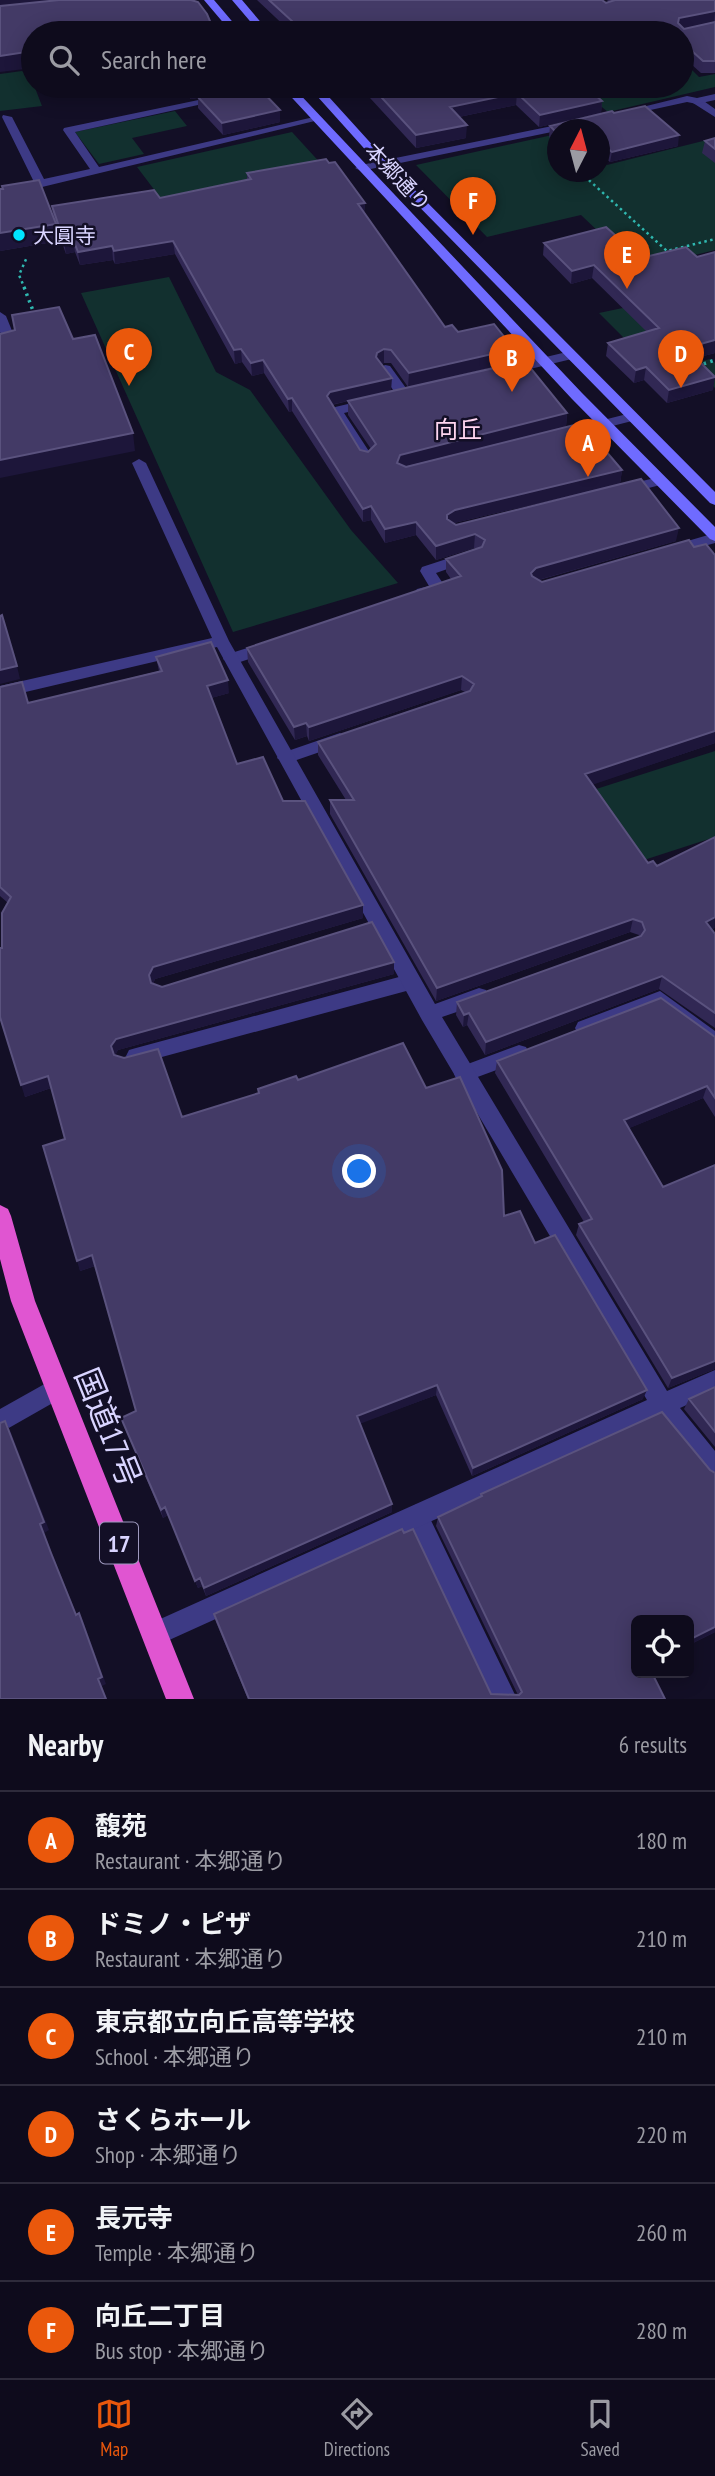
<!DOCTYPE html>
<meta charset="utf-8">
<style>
:root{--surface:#0e0b1c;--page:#171425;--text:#f1f3f6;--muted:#9b9ba3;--line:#2e2b3b;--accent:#ea580c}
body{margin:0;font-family:"PT Sans Narrow","Noto Sans JP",sans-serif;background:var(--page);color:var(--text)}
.controls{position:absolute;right:21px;bottom:21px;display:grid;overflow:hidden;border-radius:10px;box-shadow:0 4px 18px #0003}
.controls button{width:63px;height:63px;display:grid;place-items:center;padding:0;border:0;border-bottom:2px solid var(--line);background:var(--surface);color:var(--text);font:35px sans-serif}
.compass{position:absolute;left:547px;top:119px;width:63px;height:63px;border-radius:50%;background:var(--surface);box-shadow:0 4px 18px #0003;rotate:6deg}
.you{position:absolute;left:360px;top:1172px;width:24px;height:24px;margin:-18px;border:5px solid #fff;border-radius:50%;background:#1a73e8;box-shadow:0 0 0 10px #1a73e833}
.badge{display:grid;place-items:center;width:46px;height:46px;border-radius:50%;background:var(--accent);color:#fff;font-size:23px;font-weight:700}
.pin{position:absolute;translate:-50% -58px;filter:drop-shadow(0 2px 4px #0008)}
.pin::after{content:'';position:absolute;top:37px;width:24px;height:21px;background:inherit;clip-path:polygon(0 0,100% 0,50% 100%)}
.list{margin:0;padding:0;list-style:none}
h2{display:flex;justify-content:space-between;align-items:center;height:91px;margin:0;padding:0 28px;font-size:30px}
h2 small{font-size:23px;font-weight:400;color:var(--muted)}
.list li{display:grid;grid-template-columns:46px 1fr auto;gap:21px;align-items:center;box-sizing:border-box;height:98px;padding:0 28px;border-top:2px solid var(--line)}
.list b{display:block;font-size:26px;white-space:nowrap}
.list p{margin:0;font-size:23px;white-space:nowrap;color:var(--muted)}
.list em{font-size:23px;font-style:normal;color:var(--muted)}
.icon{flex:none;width:38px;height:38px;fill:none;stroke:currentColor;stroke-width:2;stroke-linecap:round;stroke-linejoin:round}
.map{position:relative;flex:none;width:715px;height:1699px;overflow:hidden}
.search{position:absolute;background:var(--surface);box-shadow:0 4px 18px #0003;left:21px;right:21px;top:21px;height:77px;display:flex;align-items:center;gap:18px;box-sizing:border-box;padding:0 24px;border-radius:38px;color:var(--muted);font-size:26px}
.sheet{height:679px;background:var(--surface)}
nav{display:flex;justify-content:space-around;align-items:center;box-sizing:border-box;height:98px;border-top:2px solid var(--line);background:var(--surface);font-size:19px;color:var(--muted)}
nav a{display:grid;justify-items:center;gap:4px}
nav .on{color:var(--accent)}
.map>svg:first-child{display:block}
</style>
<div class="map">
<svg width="715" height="1699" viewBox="0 0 715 1699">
<rect width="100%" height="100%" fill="#130f26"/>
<path fill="#12302f" d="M 682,60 L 699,77 L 715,74 L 715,87 L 608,112 L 576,86 L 682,86 Z
M 22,71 L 32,80 L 42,106 L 0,111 L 0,74 Z
M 175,111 L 187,126 L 132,138 L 144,154 L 99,164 L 75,132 Z
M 292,132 L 324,167 L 165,204 L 137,167 Z
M 557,134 L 558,172 L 600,172 L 600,159 L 607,165 L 715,138 L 715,250 L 638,269 L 581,215 L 487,237 L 416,165 Z
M 169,277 L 216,372 L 250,390 L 351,530 L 398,583 L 233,632 L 81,293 Z
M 637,305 L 698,362 L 710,359 L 715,363 L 715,388 L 697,370 L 665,379 L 599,313 Z
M 715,751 L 715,837 L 644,860 L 590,791 Z"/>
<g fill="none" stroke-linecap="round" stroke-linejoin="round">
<path stroke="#2fb8b0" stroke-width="2.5" stroke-dasharray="2.5 3.5" stroke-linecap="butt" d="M 580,172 L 667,251 L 715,239
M 25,289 L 19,275 L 27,257"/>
<path stroke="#2fb8b0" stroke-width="3.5" stroke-dasharray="2.5 4.5" stroke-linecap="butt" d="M 24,287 L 35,316
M 697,366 L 715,360"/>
<path fill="#3d3a85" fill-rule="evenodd" d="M 266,86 L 285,86 L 75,132 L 99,167 L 318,116 L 323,119 L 9,195 L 0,201 L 1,190 L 34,182 L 2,117 L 3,115 L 12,117 L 44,179 L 90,169 L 63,130 L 64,128 Z
M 693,99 L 701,99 L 715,109 L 715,117 L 693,103 Z
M 0,312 L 6,316 L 17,343 L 16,346 L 0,349 L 0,341 L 4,340 L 0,332 Z
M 571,351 L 578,355 L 576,358 L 505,375 L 498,371 L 500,368 Z
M 385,365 L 390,366 L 411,395 L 409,398 L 399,398 L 380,372 L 378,369 Z
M 369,399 L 376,403 L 374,406 L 344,413 L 374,459 L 367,463 L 362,462 L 329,411 L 331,408 Z
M 631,413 L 638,417 L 636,420 L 565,438 L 558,434 L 560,431 Z
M 659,477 L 666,481 L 664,484 L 622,495 L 615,490 L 617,487 Z
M 715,533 L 715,543 L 672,555 L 665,550 L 667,547 Z
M 468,552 L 475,557 L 473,560 L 436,573 L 446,588 L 443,592 L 422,598 L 417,597 L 414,593 L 417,589 L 429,586 L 420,571 L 422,567 Z
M 270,641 L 276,642 L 278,646 L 276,650 L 231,665 L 223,659 L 225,655 Z
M 340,733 L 348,739 L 346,743 L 285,764 L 277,758 L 279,754 Z
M 410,974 L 417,977 L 419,982 L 417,987 L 410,990 L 136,1064 L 129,1062 L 126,1056 L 129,1050 L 136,1048 Z
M 660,991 L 715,1031 L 715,1050 L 658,1008 L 585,1036 L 578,1034 L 575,1028 L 578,1022 Z
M 519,1045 L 526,1047 L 529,1053 L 526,1059 L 464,1082 L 457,1080 L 454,1074 L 457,1068 Z
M 417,1504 L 425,1508 L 517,1699 L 491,1699 L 405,1516 L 409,1508 Z"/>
<path fill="#3d3a85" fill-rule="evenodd" d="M 715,94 L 715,100 L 697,104 L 687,102 L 623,116 L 618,113 L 687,96 L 697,98 Z
M 572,122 L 577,125 L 576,127 L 361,171 L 355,168 L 361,165 Z
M 139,459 L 146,463 L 229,641 L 435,1004 L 479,988 L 486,990 L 488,996 L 486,1002 L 442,1017 L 667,1391 L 715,1370 L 715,1392 L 680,1408 L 715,1451 L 715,1481 L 707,1477 L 659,1418 L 156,1646 L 147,1643 L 144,1634 L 147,1625 L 647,1400 L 422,1020 L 217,647 L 0,698 L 0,686 L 212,638 L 132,463 Z
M 57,1377 L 65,1380 L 68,1388 L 65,1396 L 0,1433 L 0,1409 Z"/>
<path fill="#6f6bff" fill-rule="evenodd" d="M 204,0 L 214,0 L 242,33 L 232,33 Z
M 232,0 L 242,0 L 270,33 L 260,33 Z
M 281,86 L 292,86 L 582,393 L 715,527 L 715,541 L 710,539 L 572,399 Z
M 308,86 L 319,86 L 396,171 L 715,492 L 715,505 L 710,503 L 388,175 Z"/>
<path fill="#e055d1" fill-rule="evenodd" d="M 0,1205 L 8,1209 L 11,1216 L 35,1301 L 194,1699 L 166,1699 L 11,1301 L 0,1259 Z"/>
</g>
<path fill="#312854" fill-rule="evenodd" d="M 257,0 L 602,0 L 606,3 L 609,2 L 607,0 L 715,0 L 715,73 L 701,73 L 682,56 L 682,33 L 292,33 Z
M 179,86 L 257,86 L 280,110 L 280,122 L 223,135 L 198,108 L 198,98 L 191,99 Z
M 359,86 L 585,86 L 602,101 L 601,113 L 539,127 L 516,105 L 459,117 L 466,138 L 416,148 Z
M 614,113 L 678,146 L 610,162 L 599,153 L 599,130 L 557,130 L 557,144 L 549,137 L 550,126 Z
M 715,138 L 715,163 L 702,153 L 705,141 Z
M 247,173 L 365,203 L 364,213 L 445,327 L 458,332 L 514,349 L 513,362 L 408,387 L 391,363 L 384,363 L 381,364 L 391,391 L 567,413 L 566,427 L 622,470 L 620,484 L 454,523 L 456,525 L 676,541 L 539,580 L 542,582 L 694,547 L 715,555 L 715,743 L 593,784 L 648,863 L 715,934 L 715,1028 L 659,989 L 485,1055 L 467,1025 L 463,1027 L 456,1015 L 457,1002 L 640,936 L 639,935 L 630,932 L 436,1001 L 330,814 L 330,800 L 346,800 L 318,755 L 318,742 L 465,692 L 461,690 L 309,741 L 307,736 L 295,740 L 248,662 L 247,648 L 451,579 L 446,572 L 446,559 L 476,549 L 474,548 L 436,560 L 416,535 L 385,543 L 371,520 L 363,522 L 292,411 L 289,412 L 264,373 L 252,376 L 242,362 L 235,364 L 175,254 L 115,264 L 113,260 L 80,265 L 75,252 L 66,254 L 56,226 L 59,241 L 0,251 L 0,189 L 53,217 L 52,206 L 160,198 L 247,180 ZM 348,401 L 348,415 L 371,449 L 368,452 L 360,450 L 332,405 Z
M 544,243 L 641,258 L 697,257 L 715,252 L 715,353 L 696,358 L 713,390 L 667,403 L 644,380 L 634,383 L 606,356 L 608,343 L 647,332 L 592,278 L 571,284 L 543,255 Z
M 156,657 L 229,693 L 211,698 L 237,764 L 283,801 L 363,905 L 363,918 L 155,979 L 153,984 L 162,987 L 394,974 L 118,1050 L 115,1055 L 182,1117 L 258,1093 L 258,1089 L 298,1080 L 426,1088 L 504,1216 L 535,1243 L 643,1399 L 472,1476 L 436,1395 L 360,1423 L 392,1512 L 206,1596 L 202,1586 L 198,1588 L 168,1515 L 163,1518 L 121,1418 L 136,1411 L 95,1266 L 80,1271 L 65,1139 L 51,1088 L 25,1097 L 2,948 L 8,903 L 0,896 L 0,687 L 28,703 L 159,671 Z
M 715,1037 L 715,1117 L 703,1098 L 629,1128 L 663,1187 L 715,1165 L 715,1369 L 668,1388 L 576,1235 L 579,1224 L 584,1222 L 495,1073 L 497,1061 Z
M 715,1387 L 715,1447 L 684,1409 L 689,1399 Z
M 710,1470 L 715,1473 L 715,1632 L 689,1645 L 689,1620 L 636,1673 L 665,1699 L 248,1699 L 216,1622 L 214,1614 L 491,1694 L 518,1695 L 436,1526 L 438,1517 L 481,1497 L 481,1494 Z"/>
<path fill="#1d163a" d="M 0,0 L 119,0 L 0,11 Z
M 715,11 L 714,22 L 677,30 L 679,18 Z
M 667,29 L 666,33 L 647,33 Z
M 33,51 L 33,68 L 0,72 L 0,56 Z
M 190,86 L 254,86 L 197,96 L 198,98 L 191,99 Z
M 517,93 L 516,105 L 449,119 L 450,107 Z
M 602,101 L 601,113 L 539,127 L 540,115 Z
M 280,110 L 280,122 L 223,135 L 222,123 Z
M 467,125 L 466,138 L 416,148 L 416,135 Z
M 679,135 L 678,146 L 610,162 L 612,152 Z
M 365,203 L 364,216 L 358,204 Z
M 56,224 L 59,241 L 0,251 L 0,233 Z
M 73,239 L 75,252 L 66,254 L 64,241 Z
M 173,241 L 175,254 L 115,264 L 114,251 Z
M 112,246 L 113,260 L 80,265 L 78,252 Z
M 594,265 L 592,278 L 571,284 L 572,271 Z
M 715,340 L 715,353 L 684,361 L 686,348 Z
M 241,349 L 242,362 L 235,364 L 234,350 Z
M 384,349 L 384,363 L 377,367 L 377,353 Z
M 514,349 L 513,362 L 408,387 L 409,373 Z
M 263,360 L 264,373 L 252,376 L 251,363 Z
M 646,367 L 644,380 L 634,383 L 636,370 Z
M 715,377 L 713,390 L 667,403 L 669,390 Z
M 392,378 L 391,391 L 330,405 L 327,396 L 330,392 Z
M 292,398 L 292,411 L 289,412 L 288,399 Z
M 567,413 L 566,427 L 399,468 L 397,463 L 400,455 Z
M 133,433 L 135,451 L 0,478 L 0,460 Z
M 622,470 L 620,484 L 454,523 L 446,529 L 447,515 L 455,510 Z
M 371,506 L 371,520 L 363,522 L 363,509 Z
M 416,522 L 416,535 L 385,543 L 385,529 Z
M 679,528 L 676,541 L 534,581 L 531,573 L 536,568 Z
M 475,534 L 474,548 L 436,560 L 436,546 Z
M 17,666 L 20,679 L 0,684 L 0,670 Z
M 462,676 L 461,690 L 309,741 L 309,727 Z
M 228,680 L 229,693 L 208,699 L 207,686 Z
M 306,723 L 307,736 L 295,740 L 294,727 Z
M 715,731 L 715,743 L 583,788 L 585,774 Z
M 363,905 L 363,918 L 155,979 L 152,987 L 149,975 L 153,967 Z
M 715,917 L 715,928 L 702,935 L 706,922 Z
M 633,919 L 630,932 L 436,1001 L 437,988 Z
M 394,962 L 394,974 L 118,1050 L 114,1058 L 111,1046 L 116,1039 Z
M 662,976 L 659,989 L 485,1055 L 486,1042 Z
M 469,1013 L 467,1025 L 463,1027 L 464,1015 Z
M 48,1076 L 51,1088 L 25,1097 L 21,1085 Z
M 707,1086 L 703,1098 L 620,1132 L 624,1120 Z
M 92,1255 L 95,1266 L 80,1271 L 77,1261 Z
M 715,1361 L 715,1369 L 668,1388 L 672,1378 Z
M 437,1385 L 436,1395 L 357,1425 L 357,1416 Z
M 647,1390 L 643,1399 L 472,1476 L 473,1468 Z
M 5,1421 L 10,1430 L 49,1530 L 44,1533 L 80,1623 L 76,1615 L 40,1524 Z
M 392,1504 L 392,1512 L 206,1596 L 204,1588 Z
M 165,1507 L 168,1515 L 163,1518 L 161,1510 Z
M 200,1578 L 202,1586 L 198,1588 L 195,1581 Z
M 79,1613 L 83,1621 L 106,1684 L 102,1686 L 107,1699 L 106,1699 L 98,1679 Z
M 715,1627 L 715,1632 L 689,1645 L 689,1640 Z"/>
<path fill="#433a66" stroke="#5a527e" stroke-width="2" d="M 59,0 L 191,0 L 198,2 L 207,14 L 215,33 L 33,33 L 33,51 L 0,56 L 0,6 Z
M 269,0 L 602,0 L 606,3 L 615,0 L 715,0 L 715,11 L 679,18 L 678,23 L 684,29 L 715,22 L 715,61 L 703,61 L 682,42 L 682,33 L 672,33 L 667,29 L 647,33 L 305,33 Z
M 243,86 L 257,86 L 280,110 L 222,123 L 197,96 Z
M 371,86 L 585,86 L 602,101 L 540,115 L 517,93 L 450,107 L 467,125 L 416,135 Z
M 645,106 L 679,135 L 612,152 L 599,142 L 599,130 L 557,130 L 557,133 L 550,126 L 612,111 L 614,113 Z
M 715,138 L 715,149 L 705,141 Z
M 326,159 L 329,163 L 335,162 L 365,203 L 358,204 L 445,327 L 452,325 L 458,332 L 494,324 L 514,349 L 409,373 L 391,350 L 384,349 L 377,353 L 376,357 L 392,378 L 330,392 L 327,396 L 360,450 L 368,452 L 376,444 L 348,401 L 525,361 L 567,413 L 400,455 L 397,463 L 406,467 L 582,423 L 622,470 L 455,510 L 447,515 L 447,519 L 456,525 L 641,479 L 679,528 L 536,568 L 531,573 L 532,576 L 542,582 L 689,540 L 694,547 L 706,544 L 715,555 L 715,731 L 585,774 L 648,863 L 653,861 L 657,866 L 715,837 L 715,917 L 706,922 L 715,934 L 715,1013 L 662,976 L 486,1042 L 469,1013 L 464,1015 L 457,1002 L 641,936 L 645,930 L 642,922 L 633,919 L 437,988 L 330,800 L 354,800 L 318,742 L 470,691 L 474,684 L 462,676 L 309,727 L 306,723 L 294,727 L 247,648 L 461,576 L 446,559 L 482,547 L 485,540 L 475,534 L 436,546 L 416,522 L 385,529 L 371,506 L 363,509 L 292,398 L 288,399 L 263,360 L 251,363 L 241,349 L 234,350 L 173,241 L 114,251 L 112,246 L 78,252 L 73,239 L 64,241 L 52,206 L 154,190 L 160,198 L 251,179 L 247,173 Z
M 39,180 L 56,224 L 0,233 L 0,189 L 3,189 L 2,186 Z
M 606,227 L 641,258 L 686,247 L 697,257 L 715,252 L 715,340 L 686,348 L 715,377 L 669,390 L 646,367 L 636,370 L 608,343 L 659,328 L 594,265 L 572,271 L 544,243 Z
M 59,307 L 73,339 L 95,335 L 133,433 L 0,460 L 0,334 L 15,330 L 12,315 Z
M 2,615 L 17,666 L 0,670 L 0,616 Z
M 211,642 L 228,680 L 207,686 L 237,764 L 263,757 L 283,801 L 305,801 L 363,905 L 153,967 L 149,975 L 151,983 L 162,987 L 372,922 L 394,962 L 116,1039 L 111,1046 L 114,1055 L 124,1058 L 158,1049 L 182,1117 L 259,1093 L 258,1089 L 296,1076 L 298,1080 L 403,1043 L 426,1088 L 460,1077 L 502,1170 L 504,1216 L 520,1211 L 535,1243 L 555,1235 L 647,1390 L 473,1468 L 437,1385 L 357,1416 L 392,1504 L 204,1588 L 200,1578 L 195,1581 L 165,1507 L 161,1510 L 121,1418 L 136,1411 L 92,1255 L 77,1261 L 43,1146 L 65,1139 L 48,1076 L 21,1085 L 0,1017 L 0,948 L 2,948 L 2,913 L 11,897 L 0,887 L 0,687 L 22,682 L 28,703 L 162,671 L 156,657 Z
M 661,998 L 715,1037 L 715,1098 L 707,1086 L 624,1120 L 663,1187 L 715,1165 L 715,1361 L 672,1378 L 579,1224 L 592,1219 L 497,1061 Z
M 715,1387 L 715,1432 L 689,1399 Z
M 662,1412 L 710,1470 L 715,1473 L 715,1627 L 689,1640 L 689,1620 L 636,1620 L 636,1673 L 652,1673 L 665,1699 L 249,1699 L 214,1614 L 402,1529 L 404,1533 L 413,1529 L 491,1694 L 519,1695 L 522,1692 L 438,1517 L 482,1496 L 481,1494 Z
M 5,1421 L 44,1522 L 40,1524 L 51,1553 L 76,1615 L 79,1613 L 102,1677 L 98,1679 L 106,1699 L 0,1699 L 0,1423 Z"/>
<circle fill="#00e5ff" stroke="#130f26" stroke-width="2.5" cx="19" cy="235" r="7"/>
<g text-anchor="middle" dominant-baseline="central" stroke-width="5" stroke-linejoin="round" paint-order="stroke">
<g font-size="21" fill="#d9d4ff" stroke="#130f26">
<text transform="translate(398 177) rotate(47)">本郷通り</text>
</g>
<g font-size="21" fill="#d9d4ff" stroke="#130f26" text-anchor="start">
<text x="33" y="235">大圓寺</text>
</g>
<g font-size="24" fill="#ffd6f0" stroke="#130f26">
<text x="458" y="429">向丘</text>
</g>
<rect fill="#130f26" stroke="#9e99be" stroke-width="2" x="100" y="1522.5" width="38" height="41" rx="5"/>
<g font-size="24" font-weight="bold" fill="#d9d4ff">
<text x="119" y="1543">17</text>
</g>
<g font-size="32" fill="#d9d4ff" stroke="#130f26">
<text transform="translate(109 1427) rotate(68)">国道17号</text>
</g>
</g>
</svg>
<div class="controls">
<button><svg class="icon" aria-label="locate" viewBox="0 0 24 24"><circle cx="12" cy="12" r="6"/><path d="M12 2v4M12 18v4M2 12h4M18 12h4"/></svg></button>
</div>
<svg class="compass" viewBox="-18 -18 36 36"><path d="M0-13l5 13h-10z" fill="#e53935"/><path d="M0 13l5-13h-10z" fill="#9b9ba3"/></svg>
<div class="you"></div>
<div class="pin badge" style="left:588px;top:477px">A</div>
<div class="pin badge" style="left:512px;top:392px">B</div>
<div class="pin badge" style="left:129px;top:386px">C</div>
<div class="pin badge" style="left:681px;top:388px">D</div>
<div class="pin badge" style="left:627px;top:289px">E</div>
<div class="pin badge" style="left:473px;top:235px">F</div>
<div class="search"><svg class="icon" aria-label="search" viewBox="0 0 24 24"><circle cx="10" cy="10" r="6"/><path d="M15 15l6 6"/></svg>Search here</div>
</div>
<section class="sheet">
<h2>Nearby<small>6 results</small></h2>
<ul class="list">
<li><span class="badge">A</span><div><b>馥苑</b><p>Restaurant · 本郷通り</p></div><em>180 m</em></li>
<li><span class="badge">B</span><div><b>ドミノ・ピザ</b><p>Restaurant · 本郷通り</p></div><em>210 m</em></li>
<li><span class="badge">C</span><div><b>東京都立向丘高等学校</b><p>School · 本郷通り</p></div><em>210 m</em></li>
<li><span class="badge">D</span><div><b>さくらホール</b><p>Shop · 本郷通り</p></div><em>220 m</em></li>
<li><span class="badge">E</span><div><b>長元寺</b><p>Temple · 本郷通り</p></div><em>260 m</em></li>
<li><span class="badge">F</span><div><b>向丘二丁目</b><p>Bus stop · 本郷通り</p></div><em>280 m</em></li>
</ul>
</section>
<nav>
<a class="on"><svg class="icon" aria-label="map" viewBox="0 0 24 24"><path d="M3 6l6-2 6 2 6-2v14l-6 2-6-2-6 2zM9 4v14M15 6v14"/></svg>Map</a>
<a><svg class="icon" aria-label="directions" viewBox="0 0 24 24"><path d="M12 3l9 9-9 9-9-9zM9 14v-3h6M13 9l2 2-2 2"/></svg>Directions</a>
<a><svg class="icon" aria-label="saved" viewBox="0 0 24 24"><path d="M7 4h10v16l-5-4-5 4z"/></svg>Saved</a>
</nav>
